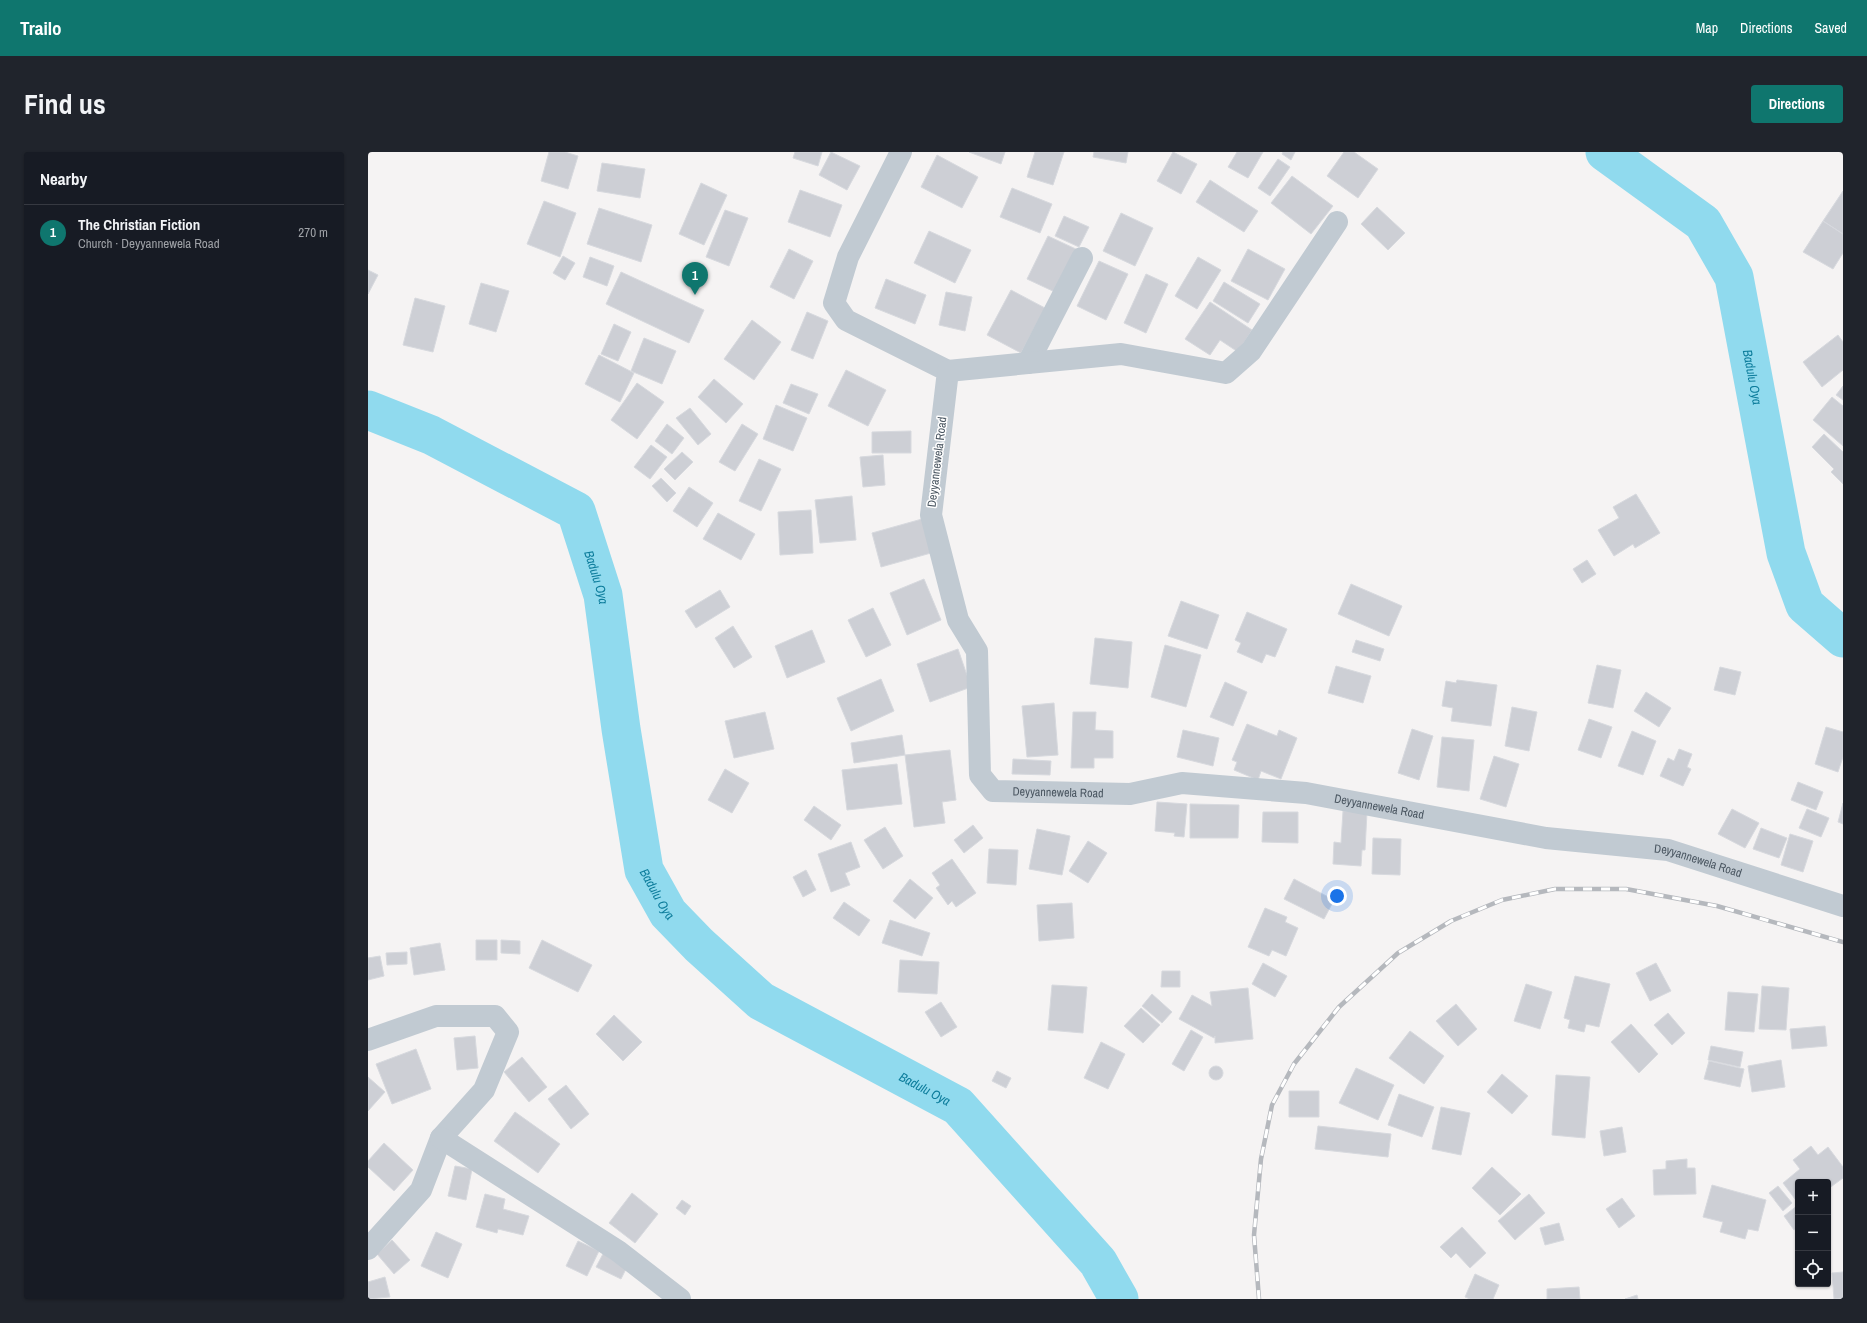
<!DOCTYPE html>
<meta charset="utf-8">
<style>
:root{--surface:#171b24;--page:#20242c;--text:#f1f3f6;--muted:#9ea1a6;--line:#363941;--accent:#0f766e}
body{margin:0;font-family:"Archivo Narrow",sans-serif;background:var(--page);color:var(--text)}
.controls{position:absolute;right:12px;bottom:12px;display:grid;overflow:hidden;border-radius:4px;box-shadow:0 1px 3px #0004}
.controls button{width:36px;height:36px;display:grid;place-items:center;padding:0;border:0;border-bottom:1px solid var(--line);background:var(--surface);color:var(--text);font:20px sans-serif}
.you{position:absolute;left:969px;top:744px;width:14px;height:14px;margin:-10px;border:3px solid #fff;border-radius:50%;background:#1a73e8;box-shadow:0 0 0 6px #1a73e833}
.badge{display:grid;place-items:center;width:26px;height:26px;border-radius:50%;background:var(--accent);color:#fff;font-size:13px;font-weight:700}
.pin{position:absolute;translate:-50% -33px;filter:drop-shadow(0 1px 2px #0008)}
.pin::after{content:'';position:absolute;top:21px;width:14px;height:12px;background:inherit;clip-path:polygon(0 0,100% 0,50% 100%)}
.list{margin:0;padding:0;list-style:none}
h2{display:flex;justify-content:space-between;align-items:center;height:52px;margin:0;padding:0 16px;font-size:17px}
h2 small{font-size:13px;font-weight:400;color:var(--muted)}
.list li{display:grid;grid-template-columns:26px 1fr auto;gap:12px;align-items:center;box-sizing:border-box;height:56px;padding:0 16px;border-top:1px solid var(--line)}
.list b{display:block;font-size:15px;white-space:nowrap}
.list p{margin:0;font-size:13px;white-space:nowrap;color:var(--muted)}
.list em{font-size:13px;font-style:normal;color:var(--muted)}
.icon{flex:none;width:22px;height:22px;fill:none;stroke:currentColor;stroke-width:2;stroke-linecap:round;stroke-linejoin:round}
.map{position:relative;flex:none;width:1475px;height:1147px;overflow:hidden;border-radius:4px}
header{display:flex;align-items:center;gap:24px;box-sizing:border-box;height:56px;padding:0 20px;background:var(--accent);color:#fff}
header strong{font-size:19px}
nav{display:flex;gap:22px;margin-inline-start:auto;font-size:14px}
.intro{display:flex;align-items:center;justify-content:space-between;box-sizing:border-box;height:96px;padding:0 24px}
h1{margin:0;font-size:28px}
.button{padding:10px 18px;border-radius:4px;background:var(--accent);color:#fff;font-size:14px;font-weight:700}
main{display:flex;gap:24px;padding:0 24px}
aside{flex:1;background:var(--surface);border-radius:4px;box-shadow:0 1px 3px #0004}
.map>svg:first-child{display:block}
</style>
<header>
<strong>Trailo</strong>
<nav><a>Map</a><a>Directions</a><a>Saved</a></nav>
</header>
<div class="intro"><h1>Find us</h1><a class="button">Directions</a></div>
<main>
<aside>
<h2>Nearby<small></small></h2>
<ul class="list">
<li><span class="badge">1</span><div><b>The Christian Fiction</b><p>Church · Deyyannewela Road</p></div><em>270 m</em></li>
</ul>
</aside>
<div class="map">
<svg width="1475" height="1147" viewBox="0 0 1475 1147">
<rect width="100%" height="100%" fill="#f5f3f3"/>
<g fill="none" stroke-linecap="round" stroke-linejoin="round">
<g stroke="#90daee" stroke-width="39">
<path id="s1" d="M 1237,0 L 1335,71 L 1366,125 L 1418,401 L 1437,453 L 1475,486"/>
<path id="s2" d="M 0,258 L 63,283 L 208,359 L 235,443 L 253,577 L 276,718 L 300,761 L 331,793 L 393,849 L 590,954 L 730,1110 L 751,1147"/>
</g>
</g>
<path fill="#cdcfd5" stroke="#d7d9de" d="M 181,0 L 197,0 L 210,4 L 200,37 L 173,29 Z
M 427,0 L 454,0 L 450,14 L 425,6 Z
M 463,0 L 492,14 L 479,38 L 451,23 Z
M 601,0 L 637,0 L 633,12 Z
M 667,0 L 696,0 L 685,33 L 659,25 Z
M 726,0 L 760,0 L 758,11 L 725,5 Z
M 805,0 L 829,12 L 813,42 L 789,29 Z
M 869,0 L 895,0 L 880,26 L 860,15 Z
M 915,0 L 927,0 L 923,8 L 914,2 Z
M 976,0 L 986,0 L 1010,17 L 990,46 L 959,24 Z
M 569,3 L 610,25 L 594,56 L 553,35 Z
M 910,7 L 922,15 L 902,44 L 890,36 Z
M 234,11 L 277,17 L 272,46 L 229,39 Z
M 924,24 L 965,54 L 943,82 L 903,51 Z
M 842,28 L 890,59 L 876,80 L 828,50 Z
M 333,31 L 359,43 L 336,93 L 311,82 Z
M 644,36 L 684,52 L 672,81 L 632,65 Z
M 432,38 L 474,53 L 462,85 L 420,70 Z
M 1475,39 L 1475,82 L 1455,69 Z
M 176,49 L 208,61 L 192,105 L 159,92 Z
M 1009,55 L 1037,81 L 1020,98 L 993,72 Z
M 231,56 L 284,73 L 273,110 L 219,92 Z
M 357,58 L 380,66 L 361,114 L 338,105 Z
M 753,61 L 785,76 L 767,114 L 735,99 Z
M 696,64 L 721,75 L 711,95 L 687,84 Z
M 1455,69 L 1475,82 L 1475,101 L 1465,117 L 1435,100 Z
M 561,79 L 603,98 L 587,131 L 546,111 Z
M 680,84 L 710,98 L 689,141 L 659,127 Z
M 421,97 L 445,109 L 426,147 L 402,135 Z
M 880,97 L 917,117 L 900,148 L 863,129 Z
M 195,104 L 207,111 L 197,128 L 185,121 Z
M 222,105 L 246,114 L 239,134 L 215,125 Z
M 830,105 L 853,118 L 829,157 L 807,144 Z
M 731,109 L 760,122 L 738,168 L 709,154 Z
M 0,118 L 10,123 L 0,142 Z
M 253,120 L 336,158 L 321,191 L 238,152 Z
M 778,122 L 800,132 L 778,181 L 756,171 Z
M 518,127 L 558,143 L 547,172 L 507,156 Z
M 856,130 L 892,152 L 880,171 L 845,149 Z
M 113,131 L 141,139 L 128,180 L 101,172 Z
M 643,138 L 677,156 L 653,201 L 619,183 Z
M 578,140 L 604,145 L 597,179 L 571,173 Z
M 47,146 L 77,154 L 65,200 L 35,193 Z
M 842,150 L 884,178 L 870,200 L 852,188 L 842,203 L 817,187 Z
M 439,160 L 460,169 L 445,207 L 423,198 Z
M 384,168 L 413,190 L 386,228 L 356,207 Z
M 246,172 L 263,180 L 250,209 L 233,202 Z
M 1470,183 L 1475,190 L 1475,218 L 1454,235 L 1435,210 Z
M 276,186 L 308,199 L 294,232 L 263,219 Z
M 231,203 L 266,221 L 252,250 L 217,232 Z
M 478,218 L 518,238 L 500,274 L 460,254 Z
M 346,227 L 375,252 L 358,271 L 330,245 Z
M 269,231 L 296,250 L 269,287 L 243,268 Z
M 423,232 L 450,242 L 441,262 L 415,251 Z
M 1475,234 L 1475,248 L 1468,243 Z
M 1464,245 L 1475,254 L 1475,294 L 1445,268 Z
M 408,253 L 439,266 L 425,299 L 395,287 Z
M 322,256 L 343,282 L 330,293 L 308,266 Z
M 299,272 L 316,286 L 304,302 L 287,289 Z
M 374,272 L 390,282 L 367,319 L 351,310 Z
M 543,279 L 543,301 L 504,301 L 504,280 Z
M 1456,282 L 1475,300 L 1475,332 L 1463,320 L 1466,317 L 1444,295 Z
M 283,293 L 299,305 L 282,327 L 266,315 Z
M 314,300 L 325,310 L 307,328 L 296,317 Z
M 515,303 L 517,333 L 495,335 L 492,305 Z
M 391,307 L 413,317 L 393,359 L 371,349 Z
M 293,326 L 308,341 L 299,350 L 284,334 Z
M 321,335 L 345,351 L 329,375 L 305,359 Z
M 1268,342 L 1292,381 L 1267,396 L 1265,392 L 1246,404 L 1230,378 L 1251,366 L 1245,355 Z
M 484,344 L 488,388 L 452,391 L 447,348 Z
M 443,358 L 445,401 L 412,403 L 410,360 Z
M 350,361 L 387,382 L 373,408 L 335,387 Z
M 554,367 L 563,401 L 513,415 L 504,381 Z
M 1219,408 L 1228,422 L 1214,431 L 1205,417 Z
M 556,427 L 573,468 L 539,483 L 522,441 Z
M 983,432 L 1034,454 L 1021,484 L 970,462 Z
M 352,438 L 362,455 L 328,476 L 317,459 Z
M 813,449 L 851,463 L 839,497 L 800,484 Z
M 505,456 L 523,493 L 498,505 L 480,468 Z
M 879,460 L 919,477 L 907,505 L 898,502 L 894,511 L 869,500 L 873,491 L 867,488 Z
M 365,474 L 384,505 L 366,516 L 347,486 Z
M 444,478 L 457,510 L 419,526 L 407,494 Z
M 727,486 L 764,490 L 760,536 L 722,532 Z
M 988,488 L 1016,497 L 1012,509 L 984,500 Z
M 797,493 L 833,503 L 818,555 L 783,545 Z
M 590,497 L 603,535 L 562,550 L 549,512 Z
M 1229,513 L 1253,518 L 1245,556 L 1220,551 Z
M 968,514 L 1003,524 L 995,551 L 960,541 Z
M 1352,515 L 1373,520 L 1367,543 L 1346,538 Z
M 513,527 L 526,559 L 483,579 L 469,546 Z
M 1089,528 L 1129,533 L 1123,574 L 1083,569 L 1085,556 L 1074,554 L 1078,529 L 1088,531 Z
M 857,530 L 879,540 L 865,574 L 842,565 Z
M 1278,540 L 1303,556 L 1291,575 L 1266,559 Z
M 686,551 L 690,603 L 659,605 L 654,554 Z
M 1144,555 L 1169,560 L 1161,599 L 1137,594 Z
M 397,560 L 406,597 L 366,606 L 357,569 Z
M 705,560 L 728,560 L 727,578 L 745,579 L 745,606 L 726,606 L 726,616 L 703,616 Z
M 1221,567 L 1244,575 L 1233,606 L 1210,598 Z
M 879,572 L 909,584 L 911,578 L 929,586 L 913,627 L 893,619 L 890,628 L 866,618 L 869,610 L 864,608 Z
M 1458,575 L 1475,580 L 1475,605 L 1470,620 L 1447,612 Z
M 1044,577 L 1065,584 L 1051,628 L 1030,621 Z
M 815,578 L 851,586 L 845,614 L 809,605 Z
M 1264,579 L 1288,589 L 1275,623 L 1250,614 Z
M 534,583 L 537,603 L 486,611 L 483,591 Z
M 1074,585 L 1106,588 L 1101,639 L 1069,635 Z
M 1311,597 L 1324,602 L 1319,615 L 1323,617 L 1315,634 L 1292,624 L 1300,606 L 1306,609 Z
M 582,598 L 588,648 L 574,650 L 577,671 L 546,675 L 537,603 Z
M 1126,604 L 1151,612 L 1138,655 L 1112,647 Z
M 645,607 L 683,609 L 682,623 L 644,622 Z
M 529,612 L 534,652 L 479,658 L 474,618 Z
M 357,617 L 381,631 L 364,661 L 340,648 Z
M 1430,630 L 1455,640 L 1448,658 L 1423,648 Z
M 789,650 L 819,652 L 816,685 L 806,684 L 807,681 L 787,679 Z
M 1475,651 L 1475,672 L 1470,670 Z
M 822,652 L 871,653 L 870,686 L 822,686 Z
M 446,654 L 473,673 L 463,688 L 436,668 Z
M 1364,657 L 1391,671 L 1377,696 L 1350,682 Z
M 1439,657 L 1461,666 L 1453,685 L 1431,676 Z
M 975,659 L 999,660 L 997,698 L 994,698 L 993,714 L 965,712 L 966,690 L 973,691 Z
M 895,660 L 930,660 L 930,691 L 894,690 Z
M 605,673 L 615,686 L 596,701 L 586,688 Z
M 517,675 L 535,704 L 515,717 L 496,688 Z
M 1393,676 L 1419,686 L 1411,706 L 1385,697 Z
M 669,677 L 702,684 L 694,723 L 661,717 Z
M 1422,682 L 1445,689 L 1435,720 L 1413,713 Z
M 1005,686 L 1033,687 L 1032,723 L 1004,722 Z
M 720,689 L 739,701 L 720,731 L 701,719 Z
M 483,690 L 492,715 L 477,721 L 482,733 L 463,740 L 450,702 Z
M 621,697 L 650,698 L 648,733 L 619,731 Z
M 584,707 L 608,741 L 588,755 L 584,749 L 580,753 L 568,736 L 572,733 L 564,721 Z
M 438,718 L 448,738 L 435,745 L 425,725 Z
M 542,727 L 565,746 L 547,767 L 525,749 Z
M 926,727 L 966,748 L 956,767 L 916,747 Z
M 476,750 L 502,768 L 491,784 L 465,766 Z
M 704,751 L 706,786 L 671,789 L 669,753 Z
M 897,756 L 919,765 L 917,770 L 930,776 L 918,804 L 904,798 L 901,804 L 880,795 Z
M 522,768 L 562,781 L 554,804 L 514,791 Z
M 108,788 L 129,788 L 129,808 L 108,808 Z
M 133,788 L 152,789 L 152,802 L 133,801 Z
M 174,788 L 224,813 L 210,840 L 161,816 Z
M 72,791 L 77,818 L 46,823 L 42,796 Z
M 39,800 L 39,812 L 19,813 L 18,801 Z
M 12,804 L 16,824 L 0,828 L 0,806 Z
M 532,808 L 571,810 L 569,842 L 530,840 Z
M 895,811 L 919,824 L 907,845 L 884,832 Z
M 1288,811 L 1303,839 L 1282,849 L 1268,821 Z
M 794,819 L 812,819 L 812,835 L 793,835 Z
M 1207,824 L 1242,832 L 1231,875 L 1218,872 L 1216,880 L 1200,876 L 1202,868 L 1196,866 Z
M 1158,832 L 1184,840 L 1172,877 L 1146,869 Z
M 684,833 L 719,835 L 715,881 L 680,878 Z
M 1394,834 L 1421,836 L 1418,878 L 1391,877 Z
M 880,836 L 885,887 L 847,891 L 847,884 L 846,886 L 811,867 L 824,843 L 844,854 L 842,840 Z
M 1360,840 L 1390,842 L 1386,880 L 1357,878 Z
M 784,842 L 804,860 L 794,871 L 774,854 Z
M 573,850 L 589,875 L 573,885 L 557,860 Z
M 1088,852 L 1109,877 L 1090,894 L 1068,869 Z
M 773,856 L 792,873 L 775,891 L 756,874 Z
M 1300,861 L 1317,881 L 1304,893 L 1286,873 Z
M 246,863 L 274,890 L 255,909 L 228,882 Z
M 1263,872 L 1290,902 L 1271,921 L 1243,890 Z
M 1457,874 L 1459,894 L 1424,897 L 1422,877 Z
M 823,878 L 835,885 L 816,919 L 804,912 Z
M 1042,879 L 1076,904 L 1056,932 L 1021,906 Z
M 107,884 L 110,916 L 89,918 L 86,886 Z
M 733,890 L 757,902 L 740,937 L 716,926 Z
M 1343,894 L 1375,900 L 1372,915 L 1340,908 Z
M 48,897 L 63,937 L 24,952 L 8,912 Z
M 154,905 L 179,935 L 161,950 L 136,920 Z
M 1413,908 L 1417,935 L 1384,940 L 1380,914 Z
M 1341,909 L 1376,917 L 1372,935 L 1336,927 Z
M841 921a7 7 0 1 1 14 0a7 7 0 1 1-14 0Z
M 988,916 L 1026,933 L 1010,968 L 971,951 Z
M 629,919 L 643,926 L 638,936 L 624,929 Z
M 1134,922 L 1160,944 L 1144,962 L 1119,940 Z
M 1188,923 L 1222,925 L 1217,986 L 1184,983 Z
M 0,925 L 17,940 L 0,959 Z
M 198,933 L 221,962 L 203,977 L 180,947 Z
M 921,939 L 951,939 L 951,965 L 921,965 Z
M 1031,942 L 1066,955 L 1054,985 L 1020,973 Z
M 1073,955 L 1102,961 L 1093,1003 L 1064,997 Z
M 147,960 L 192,992 L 170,1021 L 126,989 Z
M 950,974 L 1023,982 L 1020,1005 L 947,997 Z
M 1254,975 L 1258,1000 L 1236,1004 L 1232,979 Z
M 16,991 L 45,1018 L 26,1039 L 0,1015 L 0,1009 Z
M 1443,994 L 1450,1003 L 1460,995 L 1475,1015 L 1475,1026 L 1460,1037 L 1460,1030 L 1430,1030 L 1430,1051 L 1415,1031 L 1432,1017 L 1425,1008 Z
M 1319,1007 L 1319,1016 L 1327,1016 L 1328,1042 L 1286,1043 L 1285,1018 L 1298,1017 L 1298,1009 Z
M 87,1014 L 104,1017 L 98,1048 L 80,1044 Z
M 1124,1015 L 1153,1042 L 1132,1063 L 1104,1036 Z
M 1344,1033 L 1398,1048 L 1390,1079 L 1380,1077 L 1377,1087 L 1352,1080 L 1355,1070 L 1335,1065 Z
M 1410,1034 L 1424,1051 L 1415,1059 L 1401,1041 Z
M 264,1041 L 290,1062 L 267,1091 L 241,1071 Z
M 117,1042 L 137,1047 L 135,1057 L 161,1064 L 155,1083 L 130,1077 L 129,1081 L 108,1075 Z
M 1161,1042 L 1177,1061 L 1147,1088 L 1130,1069 Z
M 1254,1046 L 1267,1064 L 1251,1076 L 1238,1057 Z
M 314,1048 L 323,1054 L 317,1063 L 308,1056 Z
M 1430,1053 L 1430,1075 L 1426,1078 L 1416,1064 Z
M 1191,1071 L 1196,1088 L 1177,1093 L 1172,1076 Z
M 1094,1075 L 1118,1101 L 1102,1116 L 1088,1101 L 1083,1106 L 1072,1095 Z
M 68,1080 L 94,1092 L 80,1126 L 53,1114 Z
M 24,1088 L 42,1108 L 26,1122 L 9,1102 Z
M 210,1089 L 231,1099 L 219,1124 L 198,1114 Z
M 236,1100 L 260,1113 L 253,1127 L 228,1115 Z
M 1475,1120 L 1475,1146 L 1466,1147 L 1464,1121 Z
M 1107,1122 L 1131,1133 L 1125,1147 L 1102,1147 L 1097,1145 Z
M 17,1125 L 22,1145 L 0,1147 L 0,1130 Z
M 1211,1135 L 1212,1147 L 1179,1147 L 1179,1137 Z
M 1269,1143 L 1270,1147 L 1257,1147 Z"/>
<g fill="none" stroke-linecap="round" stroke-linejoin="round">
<g stroke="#c1cad2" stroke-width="22">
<path id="s3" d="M 533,0 L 480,105 L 466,151 L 478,168 L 580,219 L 563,363 L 590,468 L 609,499 L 612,623 L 625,639 L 762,642 L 814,631 L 938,641 L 1178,686 L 1300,698 L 1475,754"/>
<path d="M 660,211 L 714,106"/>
<path d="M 580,219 L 753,202 L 858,221 L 883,199 L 969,70"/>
<path d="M 0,888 L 68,864 L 127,864 L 140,880 L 116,938 L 73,986 L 53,1038 L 0,1097"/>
<path d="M 73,986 L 250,1099 L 312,1147"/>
</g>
<g stroke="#b5b8bd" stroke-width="4.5">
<path id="rail" d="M 891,1147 L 886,1083 L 893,1007 L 904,953 L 926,912 L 971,855 L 1030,801 L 1083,769 L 1134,748 L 1187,737 L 1258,737 L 1349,754 L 1475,790"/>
</g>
<use href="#rail" stroke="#fff" stroke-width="3" stroke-dasharray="9" stroke-linecap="butt"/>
</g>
<g text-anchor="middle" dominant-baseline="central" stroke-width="3" stroke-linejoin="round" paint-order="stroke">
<g font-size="12" fill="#4a5661" stroke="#fff">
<text transform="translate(569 310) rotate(-83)">Deyyannewela Road</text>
<text stroke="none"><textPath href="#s3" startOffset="800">Deyyannewela Road</textPath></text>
<text stroke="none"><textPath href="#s3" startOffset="1124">Deyyannewela Road</textPath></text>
<text stroke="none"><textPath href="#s3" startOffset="1448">Deyyannewela Road</textPath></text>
</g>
<g font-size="13" font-style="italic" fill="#0c7c9b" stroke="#fff">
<text stroke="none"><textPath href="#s1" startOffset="285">Badulu Oya</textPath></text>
<text stroke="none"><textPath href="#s2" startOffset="301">Badulu Oya</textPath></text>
<text stroke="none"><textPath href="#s2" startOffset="625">Badulu Oya</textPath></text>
<text stroke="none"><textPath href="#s2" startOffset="961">Badulu Oya</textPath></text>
</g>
</g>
</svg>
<div class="controls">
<button>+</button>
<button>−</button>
<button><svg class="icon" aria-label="locate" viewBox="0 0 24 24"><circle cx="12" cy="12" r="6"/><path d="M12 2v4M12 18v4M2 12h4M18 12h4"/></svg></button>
</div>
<div class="you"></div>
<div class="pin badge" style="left:327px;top:143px">1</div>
</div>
</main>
